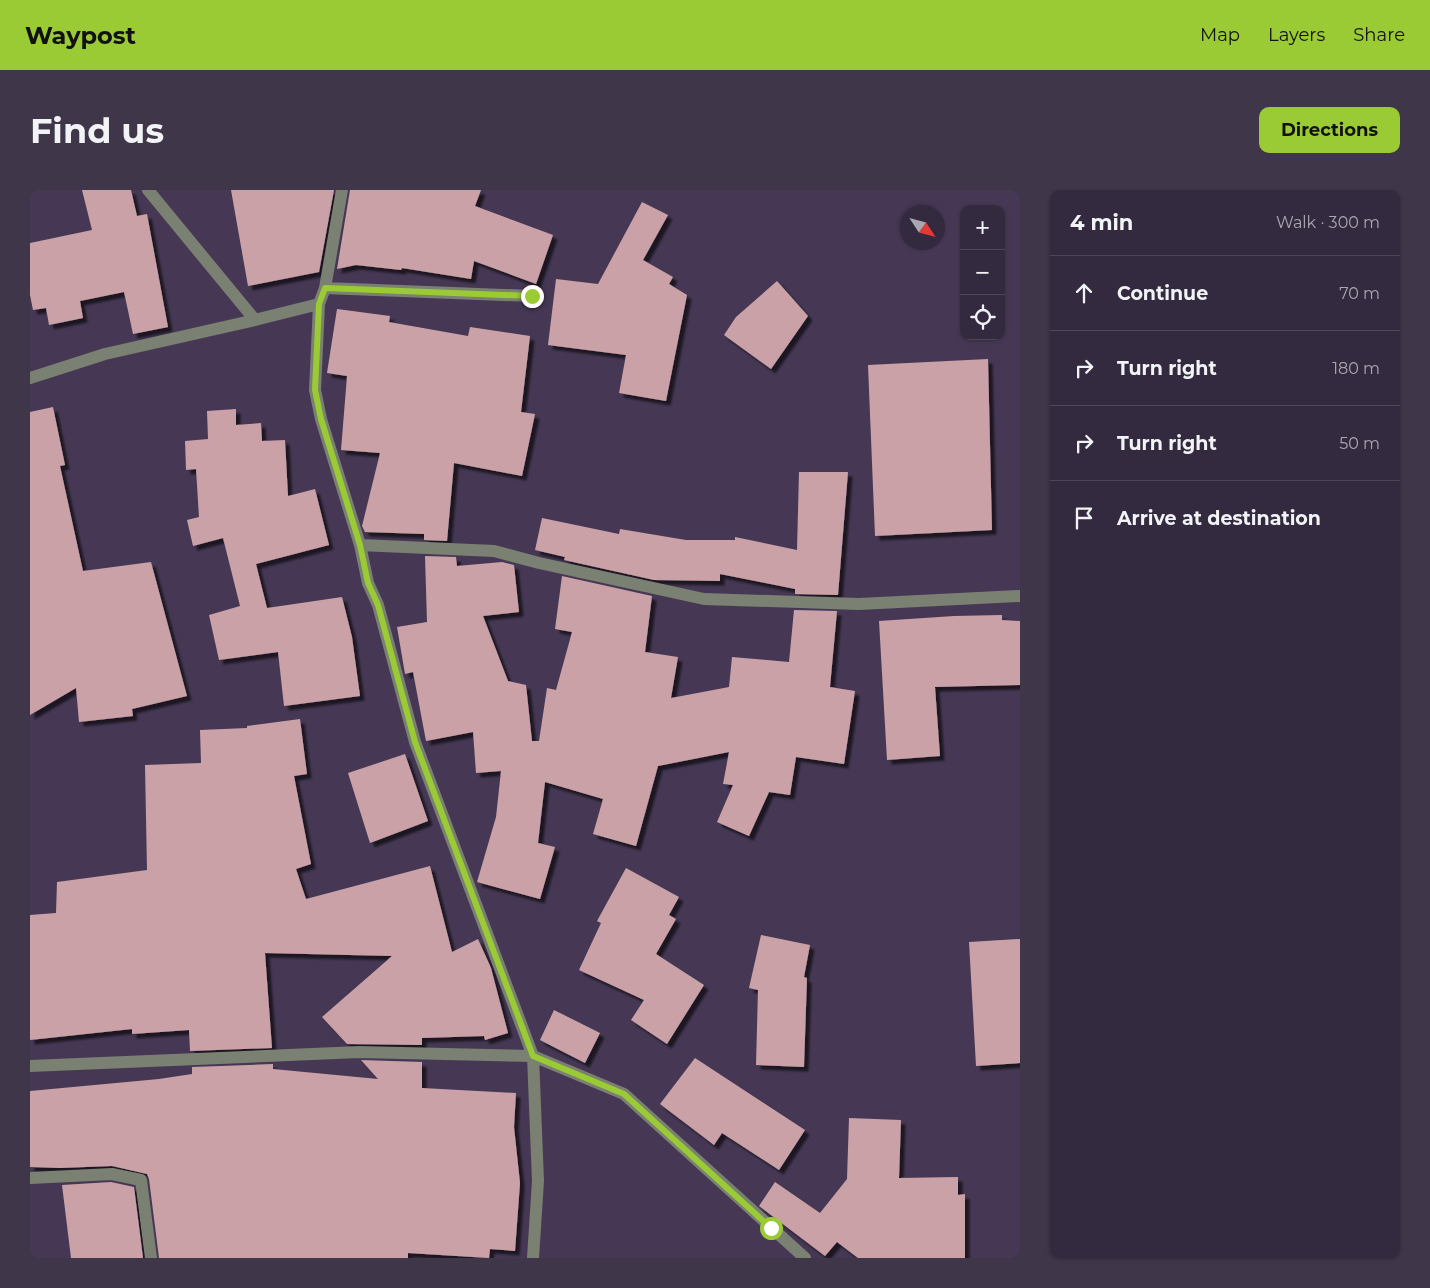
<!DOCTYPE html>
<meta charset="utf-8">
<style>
:root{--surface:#342a3f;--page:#3f364a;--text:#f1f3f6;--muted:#a9a7b0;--line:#4e4659;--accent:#9acb34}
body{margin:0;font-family:Montserrat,sans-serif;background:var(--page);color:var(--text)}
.controls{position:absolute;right:15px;top:15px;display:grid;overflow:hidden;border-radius:10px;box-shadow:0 1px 4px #0004}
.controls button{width:45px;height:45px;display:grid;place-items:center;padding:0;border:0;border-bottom:1px solid var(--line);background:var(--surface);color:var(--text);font:25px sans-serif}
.compass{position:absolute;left:870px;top:15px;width:45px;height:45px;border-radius:50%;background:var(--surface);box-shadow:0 1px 4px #0004;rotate:126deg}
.stop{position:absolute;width:15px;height:15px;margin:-11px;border:4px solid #9acb34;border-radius:50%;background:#fff}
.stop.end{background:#9acb34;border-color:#fff;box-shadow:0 1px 5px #0008}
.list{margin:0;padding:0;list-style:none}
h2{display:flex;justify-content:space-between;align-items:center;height:65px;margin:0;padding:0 20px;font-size:21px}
h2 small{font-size:16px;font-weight:400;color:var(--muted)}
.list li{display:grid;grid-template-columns:32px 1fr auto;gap:15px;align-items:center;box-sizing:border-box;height:75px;padding:0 20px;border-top:1px solid var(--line)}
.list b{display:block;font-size:19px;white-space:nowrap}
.list em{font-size:16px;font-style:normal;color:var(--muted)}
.icon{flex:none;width:28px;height:28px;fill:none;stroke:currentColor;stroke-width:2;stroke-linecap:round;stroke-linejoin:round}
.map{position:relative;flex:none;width:990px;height:1068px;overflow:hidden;border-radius:10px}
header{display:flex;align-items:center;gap:30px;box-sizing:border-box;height:70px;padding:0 25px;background:var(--accent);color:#111}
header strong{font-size:24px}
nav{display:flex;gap:28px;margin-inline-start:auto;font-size:18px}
.intro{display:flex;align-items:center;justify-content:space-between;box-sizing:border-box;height:120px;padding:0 30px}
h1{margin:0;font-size:35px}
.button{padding:12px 22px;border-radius:10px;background:var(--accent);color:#111;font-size:18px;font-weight:700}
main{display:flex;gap:30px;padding:0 30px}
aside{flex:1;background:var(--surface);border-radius:10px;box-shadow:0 1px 4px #0004}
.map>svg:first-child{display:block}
</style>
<header>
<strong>Waypost</strong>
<nav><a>Map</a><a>Layers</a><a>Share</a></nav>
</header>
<div class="intro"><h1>Find us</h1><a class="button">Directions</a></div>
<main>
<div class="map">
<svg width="990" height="1068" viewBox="0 0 990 1068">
<defs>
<filter id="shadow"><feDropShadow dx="4.5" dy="4.5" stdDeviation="1" flood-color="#0009"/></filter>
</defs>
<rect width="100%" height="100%" fill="#463854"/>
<path fill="#cba1a8" filter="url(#shadow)" d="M 52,0 L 101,0 L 107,26 L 117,24 L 138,137 L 103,144 L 94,102 L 50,111 L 53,128 L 19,135 L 16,118 L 3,120 L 0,105 L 0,53 L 62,40 Z
M 201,0 L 304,0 L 289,82 L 218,96 Z
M 320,0 L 451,0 L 445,16 L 523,45 L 506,94 L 444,71 L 441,89 L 372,78 L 371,80 L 326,75 L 307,79 Z
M 612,12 L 638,25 L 613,70 L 643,87 L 639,94 L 657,105 L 636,211 L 589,203 L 596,165 L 518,155 L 526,89 L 568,94 Z
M 747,91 L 778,126 L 741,179 L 694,145 L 706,127 Z
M 307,119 L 360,126 L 359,132 L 438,146 L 440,137 L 500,146 L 491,222 L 505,224 L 492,286 L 424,273 L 417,351 L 394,350 L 394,344 L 335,342 L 332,336 L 350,263 L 311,260 L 317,186 L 297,183 Z
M 958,169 L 962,340 L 845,346 L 838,175 Z
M 23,217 L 35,275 L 30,276 L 53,381 L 121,372 L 157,506 L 102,519 L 103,526 L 49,532 L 46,498 L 0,525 L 0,222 Z
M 206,219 L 206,235 L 231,233 L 232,251 L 255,250 L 258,306 L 285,299 L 299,355 L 226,374 L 237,418 L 312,407 L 322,447 L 330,506 L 254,516 L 248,462 L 189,470 L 179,425 L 210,416 L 193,348 L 163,356 L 157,330 L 169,327 L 166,279 L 156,280 L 155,251 L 178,249 L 177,221 Z
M 769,282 L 818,282 L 808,405 L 765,404 L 765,399 L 690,384 L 690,391 L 624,390 L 534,370 L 535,367 L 505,360 L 512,328 L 589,344 L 590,339 L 656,350 L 705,350 L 705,347 L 767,360 Z
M 395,366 L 426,367 L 427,376 L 472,372 L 484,375 L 489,422 L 453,426 L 478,491 L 496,495 L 502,551 L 509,551 L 517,498 L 526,500 L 542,442 L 525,439 L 532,386 L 622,406 L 615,462 L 648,467 L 641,508 L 699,497 L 702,467 L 759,472 L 764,420 L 807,421 L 800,497 L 825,501 L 814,574 L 766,567 L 760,605 L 739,602 L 719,646 L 687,632 L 703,595 L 693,594 L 699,562 L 628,576 L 606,656 L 563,644 L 573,609 L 515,592 L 508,653 L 525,657 L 510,709 L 447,692 L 466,627 L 471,581 L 446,583 L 443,542 L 396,551 L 383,482 L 375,484 L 367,437 L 397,432 Z
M 972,425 L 972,430 L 990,431 L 990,495 L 905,497 L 910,566 L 857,570 L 849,431 L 924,426 Z
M 270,529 L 277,584 L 264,586 L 281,674 L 266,679 L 276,709 L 400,676 L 422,762 L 448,749 L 461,778 L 478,843 L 455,850 L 454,846 L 392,848 L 392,855 L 317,854 L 292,827 L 362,766 L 235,763 L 242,858 L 160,861 L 159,840 L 102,844 L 102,839 L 0,850 L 0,725 L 26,723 L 27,692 L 117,680 L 115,575 L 171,573 L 170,540 L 217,538 L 217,536 Z
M 375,564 L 398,631 L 340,653 L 318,583 Z
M 596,678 L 649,707 L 639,725 L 646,729 L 626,764 L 674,795 L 637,854 L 601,830 L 614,810 L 549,780 L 571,733 L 567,731 Z
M 731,745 L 780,755 L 774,787 L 777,788 L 774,877 L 726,875 L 728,800 L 719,798 Z
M 990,749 L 990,873 L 946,876 L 939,752 Z
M 524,820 L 570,843 L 555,873 L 510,850 Z
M 665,868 L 775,940 L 749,980 L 692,943 L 684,955 L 630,914 Z
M 331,870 L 392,872 L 392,898 L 486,903 L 484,937 L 490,993 L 485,1061 L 460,1059 L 459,1068 L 378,1063 L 378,1068 L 129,1068 L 119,989 L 117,984 L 82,976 L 30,978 L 0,977 L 0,901 L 129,889 L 162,884 L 162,877 L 243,874 L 243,879 L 348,889 Z
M 819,928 L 871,930 L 869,988 L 928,987 L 928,1005 L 935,1004 L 935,1068 L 828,1068 L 807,1052 L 795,1066 L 729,1016 L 745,992 L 790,1023 L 817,989 Z
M 81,992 L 104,997 L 113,1068 L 41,1068 L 32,995 Z"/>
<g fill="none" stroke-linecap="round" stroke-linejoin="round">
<path stroke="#7a8072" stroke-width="12" d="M 118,0 L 225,130
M 312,0 L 295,98 L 289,114 L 285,200 L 291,229 L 330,355 L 338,393 L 348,415 L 385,552 L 503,866 L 594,904 L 775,1068
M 295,98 L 502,106
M 0,188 L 75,164 L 225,130 L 289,114
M 330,355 L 464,361 L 509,373 L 674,409 L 829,414 L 990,406
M 0,876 L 329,862 L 503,866 L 508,991 L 503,1068
M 0,988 L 82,984 L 111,990 L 121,1068"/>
</g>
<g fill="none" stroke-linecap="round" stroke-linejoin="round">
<path stroke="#9acb34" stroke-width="6" d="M 502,106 L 295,98 L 289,114 L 285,200 L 291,229 L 330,355 L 338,393 L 348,415 L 385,552 L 503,866 L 594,904 L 741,1038"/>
</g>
</svg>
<div class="controls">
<button>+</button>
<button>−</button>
<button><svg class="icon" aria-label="locate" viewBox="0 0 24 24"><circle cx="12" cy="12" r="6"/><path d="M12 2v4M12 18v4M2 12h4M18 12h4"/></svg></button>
</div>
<svg class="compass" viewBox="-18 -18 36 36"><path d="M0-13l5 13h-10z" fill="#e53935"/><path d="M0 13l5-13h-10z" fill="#a9a7b0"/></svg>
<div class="stop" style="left:741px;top:1038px"></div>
<div class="stop end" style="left:502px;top:106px"></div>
</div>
<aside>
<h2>4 min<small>Walk · 300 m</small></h2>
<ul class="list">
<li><svg class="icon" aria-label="ahead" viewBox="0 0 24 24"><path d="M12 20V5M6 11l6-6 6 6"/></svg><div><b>Continue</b></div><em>70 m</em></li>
<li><svg class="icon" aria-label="right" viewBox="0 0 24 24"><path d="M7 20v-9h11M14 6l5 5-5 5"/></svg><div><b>Turn right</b></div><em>180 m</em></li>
<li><svg class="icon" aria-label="right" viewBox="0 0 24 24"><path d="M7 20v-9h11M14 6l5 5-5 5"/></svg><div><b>Turn right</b></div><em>50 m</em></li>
<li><svg class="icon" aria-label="arrive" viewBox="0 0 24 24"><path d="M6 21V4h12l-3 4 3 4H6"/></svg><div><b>Arrive at destination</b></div></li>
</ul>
</aside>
</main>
